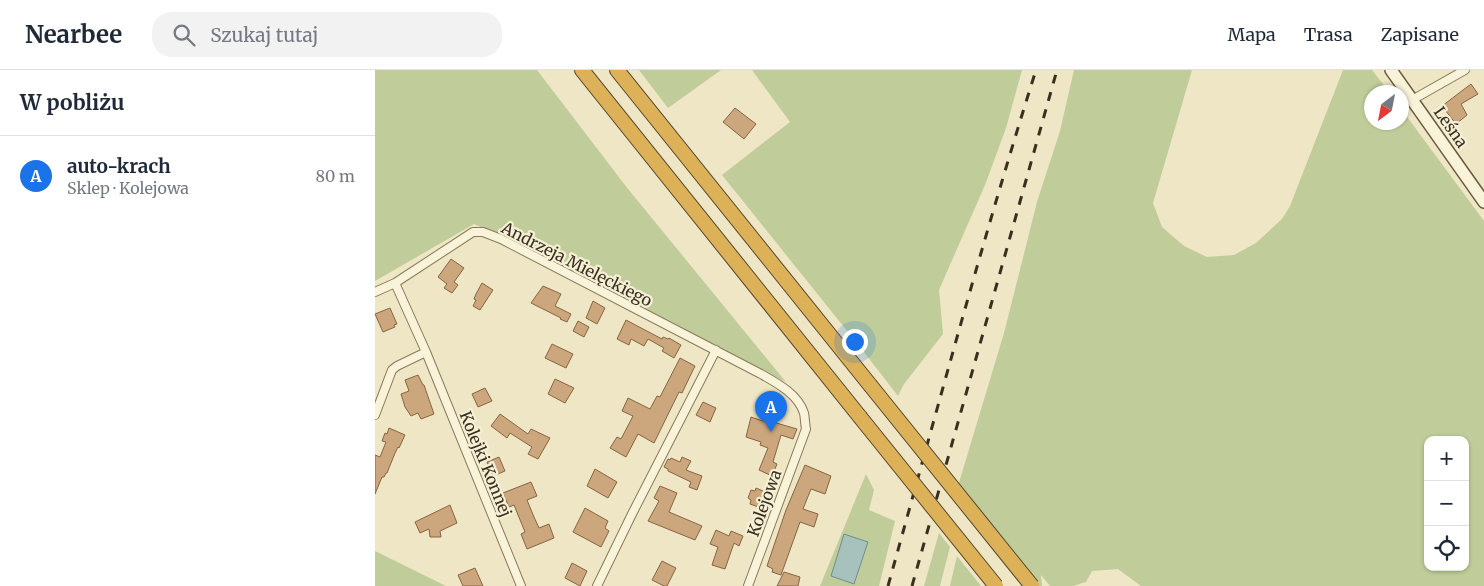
<!DOCTYPE html>
<html lang="pl">
<meta charset="utf-8">
<style>
:root{--surface:#fff;--page:#f2f2f3;--text:#1f2937;--muted:#747a83;--line:#e0e1e3;--accent:#1a73e8}
body{margin:0;font-family:Merriweather,serif;background:var(--page);color:var(--text)}
.controls{position:absolute;right:15px;bottom:15px;display:grid;overflow:hidden;border-radius:10px;box-shadow:0 1px 4px #0004}
.controls button{width:45px;height:45px;display:grid;place-items:center;padding:0;border:0;border-bottom:1px solid var(--line);background:var(--surface);color:var(--text);font:25px sans-serif}
.compass{position:absolute;left:989px;top:15px;width:45px;height:45px;border-radius:50%;background:var(--surface);box-shadow:0 1px 4px #0004;rotate:212deg}
.you{position:absolute;left:479px;top:271px;width:18px;height:18px;margin:-12px;border:4px solid #fff;border-radius:50%;background:#1a73e8;box-shadow:0 0 0 8px #1a73e833}
.badge{display:grid;place-items:center;width:32px;height:32px;border-radius:50%;background:var(--accent);color:#fff;font-size:16px;font-weight:700}
.pin{position:absolute;translate:-50% -41px;filter:drop-shadow(0 1px 2px #0008)}
.pin::after{content:'';position:absolute;top:26px;width:18px;height:15px;background:inherit;clip-path:polygon(0 0,100% 0,50% 100%)}
.list{margin:0;padding:0;list-style:none}
h2{display:flex;justify-content:space-between;align-items:center;height:65px;margin:0;padding:0 20px;font-size:21px}
h2 small{font-size:16px;font-weight:400;color:var(--muted)}
.list li{display:grid;grid-template-columns:32px 1fr auto;gap:15px;align-items:center;box-sizing:border-box;height:80px;padding:0 20px;border-top:1px solid var(--line)}
.list b{display:block;font-size:19px;white-space:nowrap}
.list p{margin:0;font-size:16px;white-space:nowrap;color:var(--muted)}
.list em{font-size:16px;font-style:normal;color:var(--muted)}
.icon{flex:none;width:28px;height:28px;fill:none;stroke:currentColor;stroke-width:2;stroke-linecap:round;stroke-linejoin:round}
.map{position:relative;flex:none;width:1109px;height:516px;overflow:hidden}
header{display:flex;align-items:center;gap:30px;box-sizing:border-box;height:70px;padding:0 25px;background:var(--surface);border-bottom:1px solid var(--line)}
header strong{font-size:24px}
nav{display:flex;gap:28px;margin-inline-start:auto;font-size:18px}
.search{width:350px;height:45px;background:var(--page);display:flex;align-items:center;gap:12px;box-sizing:border-box;padding:0 18px;border-radius:20px;color:var(--muted);font-size:19px}
main{display:flex}
aside{flex:1;background:var(--surface)}
.map>svg:first-child{display:block}
</style>
<header>
<strong>Nearbee</strong>
<div class="search"><svg class="icon" aria-label="search" viewBox="0 0 24 24"><circle cx="10" cy="10" r="6"/><path d="M15 15l6 6"/></svg>Szukaj tutaj</div>
<nav><a>Mapa</a><a>Trasa</a><a>Zapisane</a></nav>
</header>
<main>
<aside>
<h2>W pobliżu<small></small></h2>
<ul class="list">
<li><span class="badge">A</span><div><b>auto-krach</b><p>Sklep · Kolejowa</p></div><em>80 m</em></li>
</ul>
</aside>
<div class="map">
<svg width="1109" height="516" viewBox="0 0 1109 516">
<rect width="100%" height="100%" fill="#eee6c5"/>
<path fill="#c0cc99" fill-rule="evenodd" d="M 0,0 L 162,0 L 253,119 L 411,312 L 147,175 L 99,154 L 0,211 Z
M 264,0 L 346,0 L 293,38 Z
M 377,0 L 647,0 L 631,58 L 610,115 L 564,220 L 568,264 L 529,314 L 523,326 L 485,277 L 347,105 L 415,52 Z
M 699,0 L 817,0 L 778,133 L 787,157 L 809,176 L 832,187 L 859,185 L 881,173 L 907,149 L 915,136 L 968,0 L 997,0 L 1014,22 L 996,22 L 996,52 L 1026,52 L 1027,40 L 1109,151 L 1109,516 L 766,516 L 743,499 L 717,501 L 711,512 L 698,516 L 675,516 L 666,505 L 667,516 L 664,516 L 583,416 L 629,263 L 662,132 L 685,61 ZM 1053,370 L 1090,370 L 1090,497 L 1053,497 Z
M 491,404 L 499,420 L 494,440 L 520,451 L 504,516 L 445,516 Z
M 564,463 L 575,477 L 565,516 L 549,516 Z
M 0,481 L 71,516 L 0,516 Z
M 582,486 L 606,516 L 575,516 Z"/>
<path fill="#a7c1bd" stroke="#6d908b" d="M 469,464 L 493,472 L 479,514 L 456,506 Z"/>
<path fill="#cca67c" stroke="#886541" d="M 1096,14 L 1103,24 L 1086,34 L 1092,45 L 1081,54 L 1067,36 Z
M 360,38 L 381,54 L 369,69 L 348,52 Z
M 76,189 L 89,198 L 79,212 L 83,215 L 77,223 L 69,218 L 72,214 L 63,207 Z
M 107,213 L 118,220 L 105,240 L 98,236 L 101,230 L 99,229 L 101,224 Z
M 168,216 L 186,224 L 180,236 L 196,244 L 192,252 L 185,249 L 186,248 L 156,233 Z
M 218,231 L 230,238 L 222,254 L 211,248 Z
M 15,238 L 22,254 L 19,255 L 20,257 L 8,262 L 0,244 Z
M 251,250 L 287,269 L 288,267 L 293,269 L 294,268 L 306,275 L 299,288 L 287,281 L 289,278 L 273,269 L 269,276 L 256,269 L 254,275 L 242,269 Z
M 203,251 L 214,257 L 209,267 L 198,261 Z
M 177,274 L 198,284 L 191,298 L 170,288 Z
M 305,288 L 320,296 L 307,323 L 304,322 L 279,373 L 263,364 L 251,387 L 235,378 L 242,367 L 246,369 L 258,346 L 247,341 L 253,328 L 275,339 L 282,326 L 285,327 Z
M 43,305 L 48,315 L 49,315 L 59,344 L 46,349 L 43,343 L 36,346 L 30,337 L 26,324 L 34,321 L 30,310 Z
M 180,309 L 199,318 L 190,333 L 173,324 Z
M 110,318 L 117,331 L 103,337 L 97,324 Z
M 328,332 L 341,338 L 335,352 L 321,345 Z
M 125,344 L 153,364 L 156,359 L 175,368 L 163,389 L 153,384 L 157,377 L 135,363 L 132,368 L 116,356 Z
M 376,347 L 397,354 L 398,352 L 422,359 L 418,369 L 406,365 L 398,392 L 402,394 L 397,406 L 384,400 L 393,378 L 385,375 L 386,372 L 371,367 Z
M 14,358 L 30,365 L 24,378 L 23,377 L 20,383 L 12,403 L 11,403 L 9,407 L 7,407 L 0,424 L 0,385 L 5,387 L 11,372 L 7,371 L 10,363 L 12,364 Z
M 124,387 L 130,401 L 118,406 L 112,392 Z
M 307,387 L 316,391 L 311,400 L 327,406 L 322,420 L 314,417 L 316,412 L 293,401 L 293,399 L 289,397 L 293,389 L 295,390 L 296,388 L 305,392 Z
M 430,395 L 456,406 L 450,424 L 436,419 L 428,439 L 443,444 L 439,457 L 425,452 L 406,505 L 397,502 L 398,499 L 392,496 L 411,440 Z
M 220,399 L 242,412 L 233,428 L 212,416 Z
M 156,412 L 162,426 L 152,430 L 159,447 L 164,458 L 174,454 L 179,468 L 152,479 L 146,464 L 150,462 L 139,435 L 134,437 L 128,423 Z
M 285,416 L 302,423 L 294,442 L 327,456 L 320,470 L 273,451 L 284,431 L 279,428 Z
M 381,418 L 395,424 L 389,439 L 375,434 L 376,430 L 373,428 L 376,420 L 380,421 Z
M 75,435 L 82,453 L 65,461 L 66,467 L 55,467 L 54,459 L 45,463 L 40,452 Z
M 210,438 L 233,451 L 230,458 L 234,461 L 226,477 L 198,462 Z
M 341,460 L 354,466 L 356,461 L 368,466 L 364,476 L 359,473 L 350,499 L 337,495 L 343,477 L 335,474 Z
M 287,491 L 301,498 L 292,516 L 289,516 L 277,510 Z
M 197,493 L 212,501 L 205,516 L 190,508 Z
M 100,498 L 108,516 L 88,516 L 83,505 Z
M 409,502 L 425,507 L 423,516 L 402,516 Z"/>
<g fill="none" stroke-linecap="round" stroke-linejoin="round">
<g stroke="#89795b" stroke-width="10">
<path id="street" d="M 1037,30 L 1090,0
M 20,213 L 51,282 L 146,516
M 0,222 L 20,213 L 98,162 L 108,162 L 126,169 L 386,304 C 402,313 423,324 429,343 C 430,348 430,354 431,359 L 373,516
M 0,345 L 17,300 L 22,296 L 51,282
M 222,516 L 257,444 L 341,280"/>
</g>
<g stroke="#6b5a3e" stroke-width="14">
<path id="secondary" d="M 1016,0 L 1109,132"/>
</g>
<g stroke="#57462f" stroke-width="16">
<path id="highway" d="M 207,0 L 485,347
M 242,0 L 495,315"/>
</g>
<use href="#street" stroke="#f9f3d9" stroke-width="8"/>
<use href="#secondary" stroke="#f9f3d9" stroke-width="11"/>
<use href="#highway" stroke="#dcb157" stroke-width="14"/>
<path stroke="#392f1f" stroke-width="3" stroke-dasharray="9 9" stroke-linecap="butt" d="M 513,516 C 561,344 607,171 661,0
M 537,516 L 682,0"/>
<g stroke="#57462f" stroke-width="16" stroke-linecap="butt">
<path id="highway-bridge" d="M 495,315 L 657,516
M 485,347 L 621,516"/>
</g>
<use href="#highway-bridge" stroke="#dcb157" stroke-width="14"/>
</g>
<g text-anchor="middle" dominant-baseline="central" stroke-width="4.5" stroke-linejoin="round" paint-order="stroke">
<g font-size="16" fill="#392f1f" stroke="#f5f0d5">
<text transform="translate(1076 57) rotate(55)">Leśna</text>
<text transform="translate(202 194) rotate(27)">Andrzeja Mielęckiego</text>
<text transform="translate(111 394) rotate(68)">Kolejki Konnej</text>
<text transform="translate(389 433) rotate(-70)">Kolejowa</text>
</g>
</g>
</svg>
<div class="controls">
<button>+</button>
<button>−</button>
<button><svg class="icon" aria-label="locate" viewBox="0 0 24 24"><circle cx="12" cy="12" r="6"/><path d="M12 2v4M12 18v4M2 12h4M18 12h4"/></svg></button>
</div>
<svg class="compass" viewBox="-18 -18 36 36"><path d="M0-13l5 13h-10z" fill="#e53935"/><path d="M0 13l5-13h-10z" fill="#747a83"/></svg>
<div class="you"></div>
<div class="pin badge" style="left:396px;top:362px">A</div>
</div>
</main>
